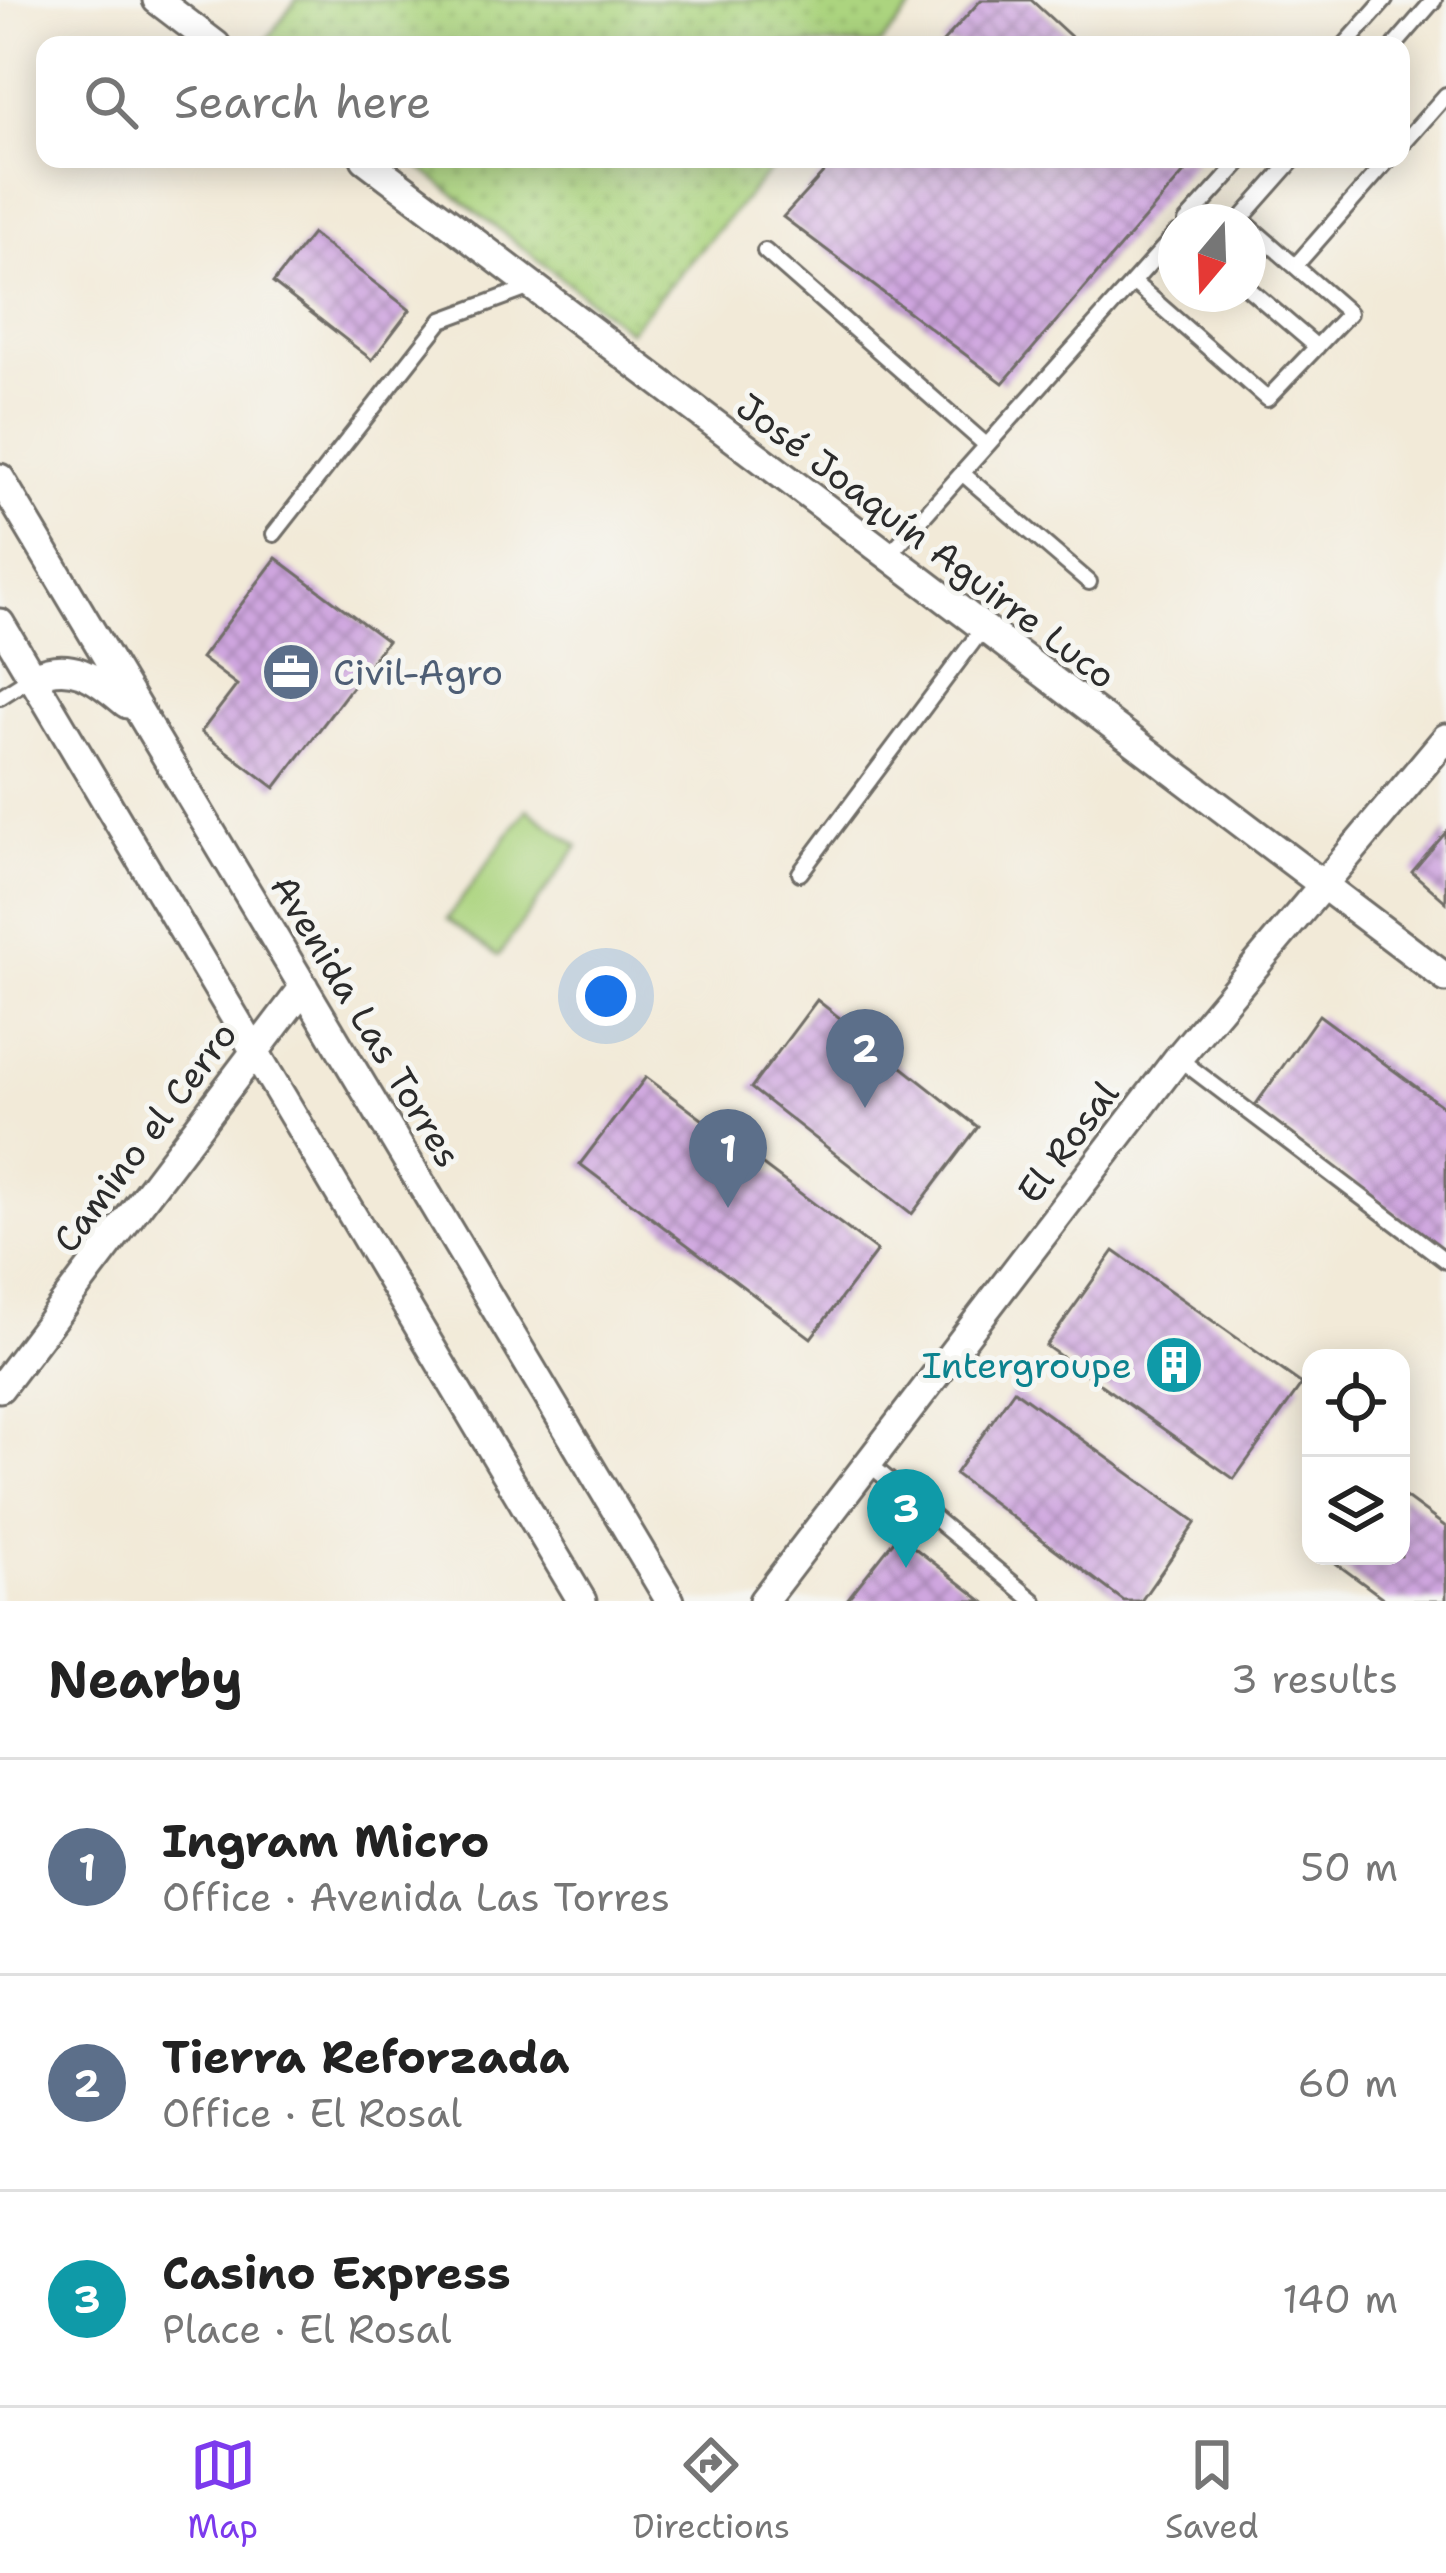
<!DOCTYPE html>
<meta charset="utf-8">
<style>
:root{--surface:#fff;--page:#f6f6f6;--text:#222;--muted:#767676;--line:#e0e0e0;--accent:#7c3aed}
body{margin:0;font-family:"Shantell Sans",sans-serif;background:var(--page);color:var(--text)}
.controls{position:absolute;right:36px;bottom:36px;display:grid;overflow:hidden;border-radius:24px;box-shadow:0 6px 30px #0003}
.controls button{width:108px;height:108px;display:grid;place-items:center;padding:0;border:0;border-bottom:3px solid var(--line);background:var(--surface);color:var(--text);font:60px sans-serif}
.compass{position:absolute;left:1158px;top:204px;width:108px;height:108px;border-radius:50%;background:var(--surface);box-shadow:0 6px 30px #0003;rotate:199deg}
.you{position:absolute;left:606px;top:996px;width:42px;height:42px;margin:-30px;border:9px solid #fff;border-radius:50%;background:#1a73e8;box-shadow:0 0 0 18px #1a73e833}
.badge{display:grid;place-items:center;width:78px;height:78px;border-radius:50%;background:var(--accent);color:#fff;font-size:39px;font-weight:700}
.pin{position:absolute;translate:-50% -99px;filter:drop-shadow(0 3px 6px #0008)}
.pin::after{content:'';position:absolute;top:63px;width:42px;height:36px;background:inherit;clip-path:polygon(0 0,100% 0,50% 100%)}
.list{margin:0;padding:0;list-style:none}
h2{display:flex;justify-content:space-between;align-items:center;height:156px;margin:0;padding:0 48px;font-size:51px}
h2 small{font-size:39px;font-weight:400;color:var(--muted)}
.list li{display:grid;grid-template-columns:78px 1fr auto;gap:36px;align-items:center;box-sizing:border-box;height:216px;padding:0 48px;border-top:3px solid var(--line)}
.list b{display:block;font-size:45px;white-space:nowrap}
.list p{margin:0;font-size:39px;white-space:nowrap;color:var(--muted)}
.list em{font-size:39px;font-style:normal;color:var(--muted)}
.icon{flex:none;width:66px;height:66px;fill:none;stroke:currentColor;stroke-width:2;stroke-linecap:round;stroke-linejoin:round}
.map{position:relative;flex:none;width:1446px;height:1601px;overflow:hidden}
.search{position:absolute;background:var(--surface);box-shadow:0 6px 30px #0003;left:36px;right:36px;top:36px;height:132px;display:flex;align-items:center;gap:30px;box-sizing:border-box;padding:0 42px;border-radius:24px;color:var(--muted);font-size:45px}
.sheet{height:804px;background:var(--surface)}
nav{display:flex;justify-content:space-around;align-items:center;box-sizing:border-box;height:168px;border-top:3px solid var(--line);background:var(--surface);font-size:33px;color:var(--muted)}
nav a{display:grid;justify-items:center;gap:6px}
nav .on{color:var(--accent)}
.map>svg:first-child{display:block}
</style>
<div class="map">
<svg width="1446" height="1601" viewBox="0 0 1446 1601">
<defs>
<pattern id="grass-dots" width="8" height="8" patternUnits="userSpaceOnUse" patternTransform="scale(3)"><rect width="8" height="8" fill="#acd47f"/><path d="M2 2h.1M6 6h.1" fill="none" stroke="#94b66e" stroke-width="1.8" stroke-linecap="round"/></pattern>
<pattern id="building-cross-hatch" width="8" height="8" patternUnits="userSpaceOnUse" patternTransform="scale(3)"><rect width="8" height="8" fill="#cfa6df"/><path d="M0 0l8 8M0 8l8-8" fill="none" stroke="#a887b5"/></pattern>
</defs>
<rect width="100%" height="100%" fill="#f6f6f2"/>
<filter id="ink" filterUnits="userSpaceOnUse"><feTurbulence type="fractalNoise" baseFrequency=".00833" numOctaves="2"/><feDisplacementMap in="SourceGraphic" scale="24" xChannelSelector="R" yChannelSelector="G"/><feConvolveMatrix kernelMatrix="1 2 1 2 8 2 1 2 1" color-interpolation-filters="sRGB"/></filter>
<filter id="wash" filterUnits="userSpaceOnUse"><feTurbulence type="fractalNoise" baseFrequency=".004" numOctaves="4" result="noise"/><feDisplacementMap in="SourceGraphic" scale="48" xChannelSelector="R" yChannelSelector="G"/><feGaussianBlur stdDeviation="2.7" result="paint"/><feColorMatrix in="noise" values="0 0 0 0 0 0 0 0 0 0 0 0 0 0 0 0 0 1.4 0 .05"/><feComposite in="paint" operator="in"/></filter>
<g filter="url(#wash)">
<rect width="100%" height="100%" fill="#f2ead8"/>
<path fill="url(#grass-dots)" stroke="#6c8055" stroke-width="3" d="M 296,0 L 919,0 L 880,45 L 263,45 Z
M 409,159 L 780,159 L 629,331 Z"/>
<path fill="#acd47f" stroke="#6c8055" stroke-width="3" d="M 527,809 L 578,846 L 498,956 L 447,919 Z"/>
<g id="blocks">
<path fill="url(#building-cross-hatch)" d="M 981,0 L 1031,0 L 1080,45 L 940,45 Z
M 836,159 L 1196,159 L 1003,383 L 783,217 Z
M 312,234 L 410,310 L 372,360 L 273,283 Z
M 276,558 L 387,641 L 275,788 L 201,732 L 237,685 L 201,658 Z
M 1446,832 L 1446,902 L 1412,872 Z
M 817,1000 L 978,1127 L 912,1214 L 751,1088 Z
M 1319,1015 L 1446,1109 L 1446,1251 L 1254,1107 Z
M 646,1077 L 877,1251 L 811,1338 L 580,1164 Z
M 1114,1251 L 1302,1384 L 1234,1479 L 1046,1346 Z
M 1014,1390 L 1196,1522 L 1141,1601 L 1124,1601 L 955,1474 Z
M 1401,1494 L 1446,1527 L 1446,1601 L 1387,1601 L 1326,1556 L 1401,1556 Z
M 898,1535 L 983,1601 L 846,1601 Z"/>
</g>
</g>
<g filter="url(#ink)">
<use href="#blocks" fill-opacity="0" stroke="#716e68" stroke-width="3"/>
<g fill="none" stroke-linecap="round" stroke-linejoin="round">
<g stroke="#716e68" stroke-width="20">
<path id="lane" d="M 1345,45 L 1385,0
M 1395,45 L 1434,0
M 1401,146 L 1446,95
M 1241,219 L 1294,159
M 1186,222 L 1243,159
M 765,251 L 986,445
M 1296,265 L 1389,159
M 1133,282 L 1267,399 L 1349,313 L 1248,225
M 1248,288 L 1317,347
M 962,473 L 1089,582
M 274,534 L 442,320 L 531,287
M 888,556 L 1176,234
M 0,697 L 33,676
M 800,873 L 981,631
M 1178,1058 L 1446,1261
M 868,1463 L 1034,1601"/>
</g>
<g stroke="#716e68" stroke-width="33">
<path id="street" d="M 157,0 L 216,45
M 365,159 L 1446,978
M 0,478 L 670,1601
M 0,623 L 582,1601
M 33,676 C 73,658 96,679 127,704
M 0,1388 L 304,987
M 763,1601 L 1178,1058 L 1446,738"/>
</g>
<use href="#lane" stroke="#fff" stroke-width="14"/>
<use href="#street" stroke="#fff" stroke-width="27"/>
</g>
</g>
<defs>
<g id="office-disc" transform="scale(3)"><circle r="9.5" fill="#5c6f8a" stroke="#f6f6f2"/><path d="M-6-3h4V-5.5h4V-3h4V5H-6ZM-1-4.5V-3h2v-1.5ZM-6 0V1H6V0Z" fill="#fff"/></g>
<g id="building-disc" transform="scale(3)"><circle r="9.5" fill="#0f9aa8" stroke="#f6f6f2"/><path d="M-4-6H4V6H1V3H-1V6H-4ZM-2.5-4.3h1.7v1.8h-1.7ZM.8-4.3h1.7v1.8H.8ZM-2.5-1h1.7V.8h-1.7ZM.8-1h1.7V.8H.8Z" fill="#fff"/></g>
</defs>
<g fill-rule="evenodd">
<use href="#office-disc" x="291" y="672"/>
<use href="#building-disc" x="1174" y="1365"/>
</g>
<g text-anchor="middle" dominant-baseline="central" stroke-width="10" stroke-linejoin="round" paint-order="stroke">
<g font-size="36" fill="#2b2b2b" stroke="#f6f6f2">
<text transform="translate(926 541) rotate(37)">José Joaquín Aguirre Luco</text>
<text transform="translate(366 1021) rotate(59)">Avenida Las Torres</text>
<text transform="translate(145 1137) rotate(-53)">Camino el Cerro</text>
<text transform="translate(1068 1142) rotate(-53)">El Rosal</text>
</g>
<g font-size="36" fill="#4e5e75" stroke="#f6f6f2" text-anchor="start">
<text x="333" y="672">Civil-Agro</text>
</g>
<g font-size="36" fill="#0d838f" stroke="#f6f6f2" text-anchor="end">
<text x="1132" y="1365">Intergroupe</text>
</g>
</g>
</svg>
<div class="controls">
<button><svg class="icon" aria-label="locate" viewBox="0 0 24 24"><circle cx="12" cy="12" r="6"/><path d="M12 2v4M12 18v4M2 12h4M18 12h4"/></svg></button>
<button><svg class="icon" aria-label="layers" viewBox="0 0 24 24"><path d="M12 4l9 5-9 5-9-5zM3 14l9 5 9-5"/></svg></button>
</div>
<svg class="compass" viewBox="-18 -18 36 36"><path d="M0-13l5 13h-10z" fill="#e53935"/><path d="M0 13l5-13h-10z" fill="#767676"/></svg>
<div class="you"></div>
<div class="pin badge" style="left:728px;top:1208px;background:#5c6f8a">1</div>
<div class="pin badge" style="left:865px;top:1108px;background:#5c6f8a">2</div>
<div class="pin badge" style="left:906px;top:1568px;background:#0f9aa8">3</div>
<div class="search"><svg class="icon" aria-label="search" viewBox="0 0 24 24"><circle cx="10" cy="10" r="6"/><path d="M15 15l6 6"/></svg>Search here</div>
</div>
<section class="sheet">
<h2>Nearby<small>3 results</small></h2>
<ul class="list">
<li><span class="badge" style="background:#5c6f8a">1</span><div><b>Ingram Micro</b><p>Office · Avenida Las Torres</p></div><em>50 m</em></li>
<li><span class="badge" style="background:#5c6f8a">2</span><div><b>Tierra Reforzada</b><p>Office · El Rosal</p></div><em>60 m</em></li>
<li><span class="badge" style="background:#0f9aa8">3</span><div><b>Casino Express</b><p>Place · El Rosal</p></div><em>140 m</em></li>
</ul>
</section>
<nav>
<a class="on"><svg class="icon" aria-label="map" viewBox="0 0 24 24"><path d="M3 6l6-2 6 2 6-2v14l-6 2-6-2-6 2zM9 4v14M15 6v14"/></svg>Map</a>
<a><svg class="icon" aria-label="directions" viewBox="0 0 24 24"><path d="M12 3l9 9-9 9-9-9zM9 14v-3h6M13 9l2 2-2 2"/></svg>Directions</a>
<a><svg class="icon" aria-label="saved" viewBox="0 0 24 24"><path d="M7 4h10v16l-5-4-5 4z"/></svg>Saved</a>
</nav>
